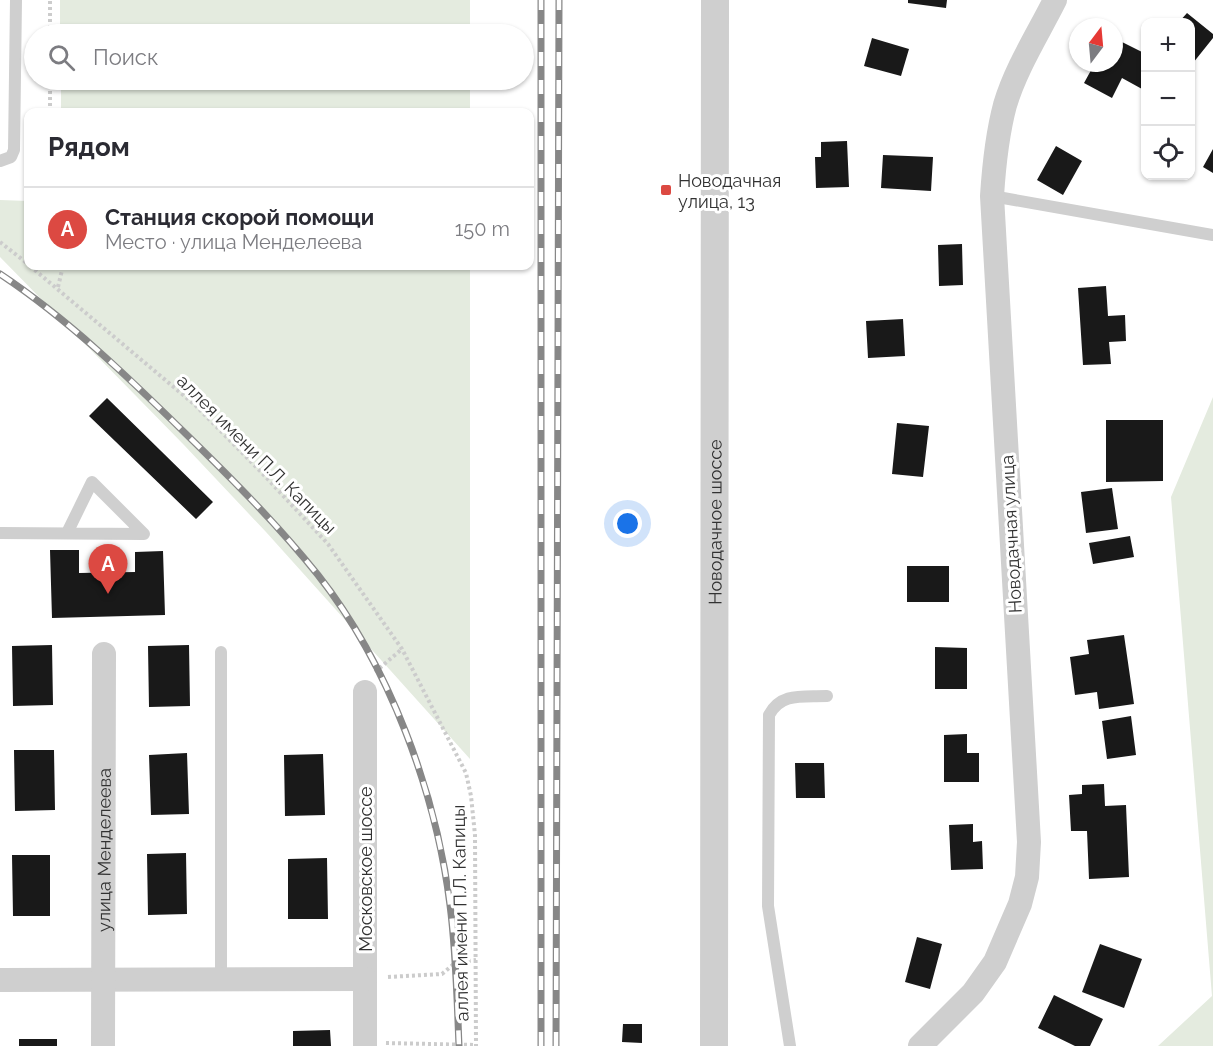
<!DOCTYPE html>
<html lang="ru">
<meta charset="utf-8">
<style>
:root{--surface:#fff;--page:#f7f7f7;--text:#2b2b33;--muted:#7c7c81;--line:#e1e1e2;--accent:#dc4942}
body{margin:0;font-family:Raleway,sans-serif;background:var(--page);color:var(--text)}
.controls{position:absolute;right:18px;top:18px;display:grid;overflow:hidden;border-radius:12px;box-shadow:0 2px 4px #0004}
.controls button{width:54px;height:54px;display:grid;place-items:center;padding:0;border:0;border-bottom:2px solid var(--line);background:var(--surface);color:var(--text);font:30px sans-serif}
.compass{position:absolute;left:1069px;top:18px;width:54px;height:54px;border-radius:50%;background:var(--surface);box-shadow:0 2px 4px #0004;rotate:16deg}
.you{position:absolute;left:628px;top:524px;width:21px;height:21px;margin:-15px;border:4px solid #fff;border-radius:50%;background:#1a73e8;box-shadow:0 0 0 9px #1a73e833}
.badge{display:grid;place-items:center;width:39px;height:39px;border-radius:50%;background:var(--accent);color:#fff;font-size:20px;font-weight:700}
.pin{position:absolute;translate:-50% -50px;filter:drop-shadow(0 2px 3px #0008)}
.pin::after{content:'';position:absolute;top:32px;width:21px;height:18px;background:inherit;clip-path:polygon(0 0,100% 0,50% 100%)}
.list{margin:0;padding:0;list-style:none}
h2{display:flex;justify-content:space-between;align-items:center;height:78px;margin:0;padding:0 24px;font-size:26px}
h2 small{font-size:20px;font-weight:400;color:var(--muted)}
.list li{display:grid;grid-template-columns:39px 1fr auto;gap:18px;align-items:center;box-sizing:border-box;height:84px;padding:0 24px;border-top:2px solid var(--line)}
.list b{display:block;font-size:22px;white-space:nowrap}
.list p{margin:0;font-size:20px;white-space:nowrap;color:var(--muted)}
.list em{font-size:20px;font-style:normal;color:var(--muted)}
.icon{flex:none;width:33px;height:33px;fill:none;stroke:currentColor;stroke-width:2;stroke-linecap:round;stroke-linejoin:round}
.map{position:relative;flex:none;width:1213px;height:1046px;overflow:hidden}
.search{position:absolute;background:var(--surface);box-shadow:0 2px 4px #0004;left:24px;top:24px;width:510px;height:66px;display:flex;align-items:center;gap:15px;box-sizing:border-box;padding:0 21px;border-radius:33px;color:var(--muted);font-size:22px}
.panel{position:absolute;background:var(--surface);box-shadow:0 2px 4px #0004;left:24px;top:108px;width:510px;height:162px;border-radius:12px}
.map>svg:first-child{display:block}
</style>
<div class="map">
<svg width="1213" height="1046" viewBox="0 0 1213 1046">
<rect width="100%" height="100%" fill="#fff"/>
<path fill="#e4ebdf" d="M 60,0 L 470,0 L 470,34 L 60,34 Z
M 61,80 L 470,80 L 470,112 L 61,112 Z
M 0,200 L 28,201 L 28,266 L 470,266 L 470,759 L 266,532 L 184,445 L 0,257 Z
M 1213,397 L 1213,1046 L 1158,1046 L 1212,996 L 1171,497 Z"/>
<path fill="#191919" d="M 908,0 L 947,0 L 946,8 L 908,3 Z
M 1187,13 L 1213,34 L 1213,38 L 1193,63 L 1190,61 L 1190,22 L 1179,22 Z
M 872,38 L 909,49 L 901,76 L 864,66 Z
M 1114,38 L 1146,54 L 1146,82 L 1142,89 L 1122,78 L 1112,98 L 1084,83 L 1095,63 L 1114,63 Z
M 847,141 L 849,187 L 816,188 L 815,157 L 821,157 L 821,142 Z
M 1056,146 L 1082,161 L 1063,195 L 1037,180 Z
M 1213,149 L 1213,173 L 1203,167 Z
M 883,155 L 933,157 L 931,191 L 881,188 Z
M 962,244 L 963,285 L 939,286 L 938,245 Z
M 1106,286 L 1108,316 L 1125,315 L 1126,341 L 1109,342 L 1111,364 L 1083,365 L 1078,288 Z
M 903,319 L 905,356 L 868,358 L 866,321 Z
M 107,398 L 213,502 L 196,519 L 89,416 Z
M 1106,420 L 1163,420 L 1163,481 L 1106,482 Z
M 897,423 L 929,426 L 923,477 L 892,474 Z
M 1112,488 L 1118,529 L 1086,533 L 1081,492 Z
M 1130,536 L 1134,557 L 1093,564 L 1089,543 Z
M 50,550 L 79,550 L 79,573 L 135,572 L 135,552 L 163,551 L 165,615 L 52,618 Z
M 907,566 L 949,566 L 949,602 L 907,602 Z
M 1124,635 L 1134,704 L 1099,709 L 1097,692 L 1075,695 L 1070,657 L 1089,654 L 1087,640 Z
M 52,645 L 53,705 L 13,706 L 12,646 Z
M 189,645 L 190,706 L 149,707 L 148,646 Z
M 935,647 L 967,648 L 967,689 L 935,689 Z
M 1131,716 L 1136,755 L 1107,759 L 1102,721 Z
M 967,734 L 967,753 L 979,753 L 979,782 L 944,782 L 944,735 Z
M 14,750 L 54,750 L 55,810 L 15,811 Z
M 187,753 L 189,814 L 151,815 L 149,755 Z
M 323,754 L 325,815 L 285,816 L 284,755 Z
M 795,763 L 824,763 L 825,798 L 796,798 Z
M 1104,784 L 1105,806 L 1126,805 L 1129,877 L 1089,879 L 1087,831 L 1071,831 L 1069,795 L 1082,794 L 1082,785 Z
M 973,824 L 973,842 L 982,841 L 983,869 L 951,870 L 949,825 Z
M 186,853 L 187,914 L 148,915 L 147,854 Z
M 12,855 L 50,855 L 50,916 L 13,916 Z
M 327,858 L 328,919 L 288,919 L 288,859 Z
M 917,937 L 942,944 L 930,989 L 905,982 Z
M 1100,944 L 1142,959 L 1124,1008 L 1082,992 Z
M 1054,995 L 1103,1019 L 1090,1046 L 1075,1046 L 1038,1028 Z
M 623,1024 L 642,1024 L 642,1043 L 622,1042 Z
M 330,1030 L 331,1046 L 293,1046 L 293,1031 Z
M 19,1039 L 57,1039 L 57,1046 L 19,1046 Z"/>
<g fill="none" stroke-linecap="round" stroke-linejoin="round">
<path stroke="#ccc" stroke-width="4" stroke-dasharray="3 3" stroke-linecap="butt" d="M 50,34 L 50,0
M 50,112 L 50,80
M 0,242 L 28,264
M 30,266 L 195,405 L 262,473 L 328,544 L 402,649 L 466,773 L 471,796 L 475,835 L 476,1046
M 58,287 L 63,266
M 375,672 L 402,649
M 388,977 L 442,974 L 455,963 L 476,960
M 386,1043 L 476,1045"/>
<path stroke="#cfcfcf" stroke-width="12" d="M 0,161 L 11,157 L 14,150 L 16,0
M 992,196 L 1213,235
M 0,533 L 144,534 L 92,482 L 67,533
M 221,979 L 221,652
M 790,1046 L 768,906 L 769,715 C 781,692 803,697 827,696"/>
<g stroke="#cfcfcf" stroke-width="24">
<path d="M 365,692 L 365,1046"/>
<path d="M 0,980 L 365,979"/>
<path id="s1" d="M 103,1046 L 104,654"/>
<path d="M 920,1046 L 973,993 L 995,962 L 1020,904 L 1027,877 L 1029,842 L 992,196 C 994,165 997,135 1005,105 C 1016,68 1038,34 1055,0"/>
</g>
<path stroke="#cfcfcf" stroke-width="28" id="s2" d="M 714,1046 L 715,0"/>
<g stroke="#878787" stroke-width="7">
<path id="rail" d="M 0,274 C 68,319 128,377 186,434 C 232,479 278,525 318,575 C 389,665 436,792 450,905 C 456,951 457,999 459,1046
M 541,1046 L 541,0
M 556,1046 L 559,0"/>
</g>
<use href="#rail" stroke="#fff" stroke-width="4.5" stroke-dasharray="14" stroke-linecap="butt"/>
</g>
<rect fill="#dc4942" stroke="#fff" stroke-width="2" x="660" y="184" width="12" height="12" rx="3"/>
<g text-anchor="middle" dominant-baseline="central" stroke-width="6" stroke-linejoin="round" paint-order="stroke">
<g font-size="18" fill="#323232" stroke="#fff" text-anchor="start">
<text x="678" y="180">Новодачная<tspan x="678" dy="21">улица, 13</tspan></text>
</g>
<g font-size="18" fill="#323232" stroke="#fff">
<text transform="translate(257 454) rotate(45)">аллея имени П.Л. Капицы</text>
<text stroke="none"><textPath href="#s2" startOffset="524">Новодачное шоссе</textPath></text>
<text transform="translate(1011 534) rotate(-93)">Новодачная улица</text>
<text stroke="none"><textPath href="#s1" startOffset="196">улица Менделеева</textPath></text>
<text transform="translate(365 869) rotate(-90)">Московское шоссе</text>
<text transform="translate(460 913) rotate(-91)">аллея имени П.Л. Капицы</text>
</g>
</g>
</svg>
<div class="controls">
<button>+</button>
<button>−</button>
<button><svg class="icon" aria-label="locate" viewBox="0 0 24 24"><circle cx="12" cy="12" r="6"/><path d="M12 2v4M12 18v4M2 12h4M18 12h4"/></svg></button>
</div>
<svg class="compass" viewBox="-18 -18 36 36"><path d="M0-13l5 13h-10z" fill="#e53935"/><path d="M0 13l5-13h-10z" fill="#7c7c81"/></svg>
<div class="you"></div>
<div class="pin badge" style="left:108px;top:594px">A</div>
<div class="search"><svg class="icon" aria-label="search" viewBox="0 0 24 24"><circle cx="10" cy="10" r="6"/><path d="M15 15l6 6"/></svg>Поиск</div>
<section class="panel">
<h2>Рядом<small></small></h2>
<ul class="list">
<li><span class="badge">A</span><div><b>Станция скорой помощи</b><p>Место · улица Менделеева</p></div><em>150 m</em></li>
</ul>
</section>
</div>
